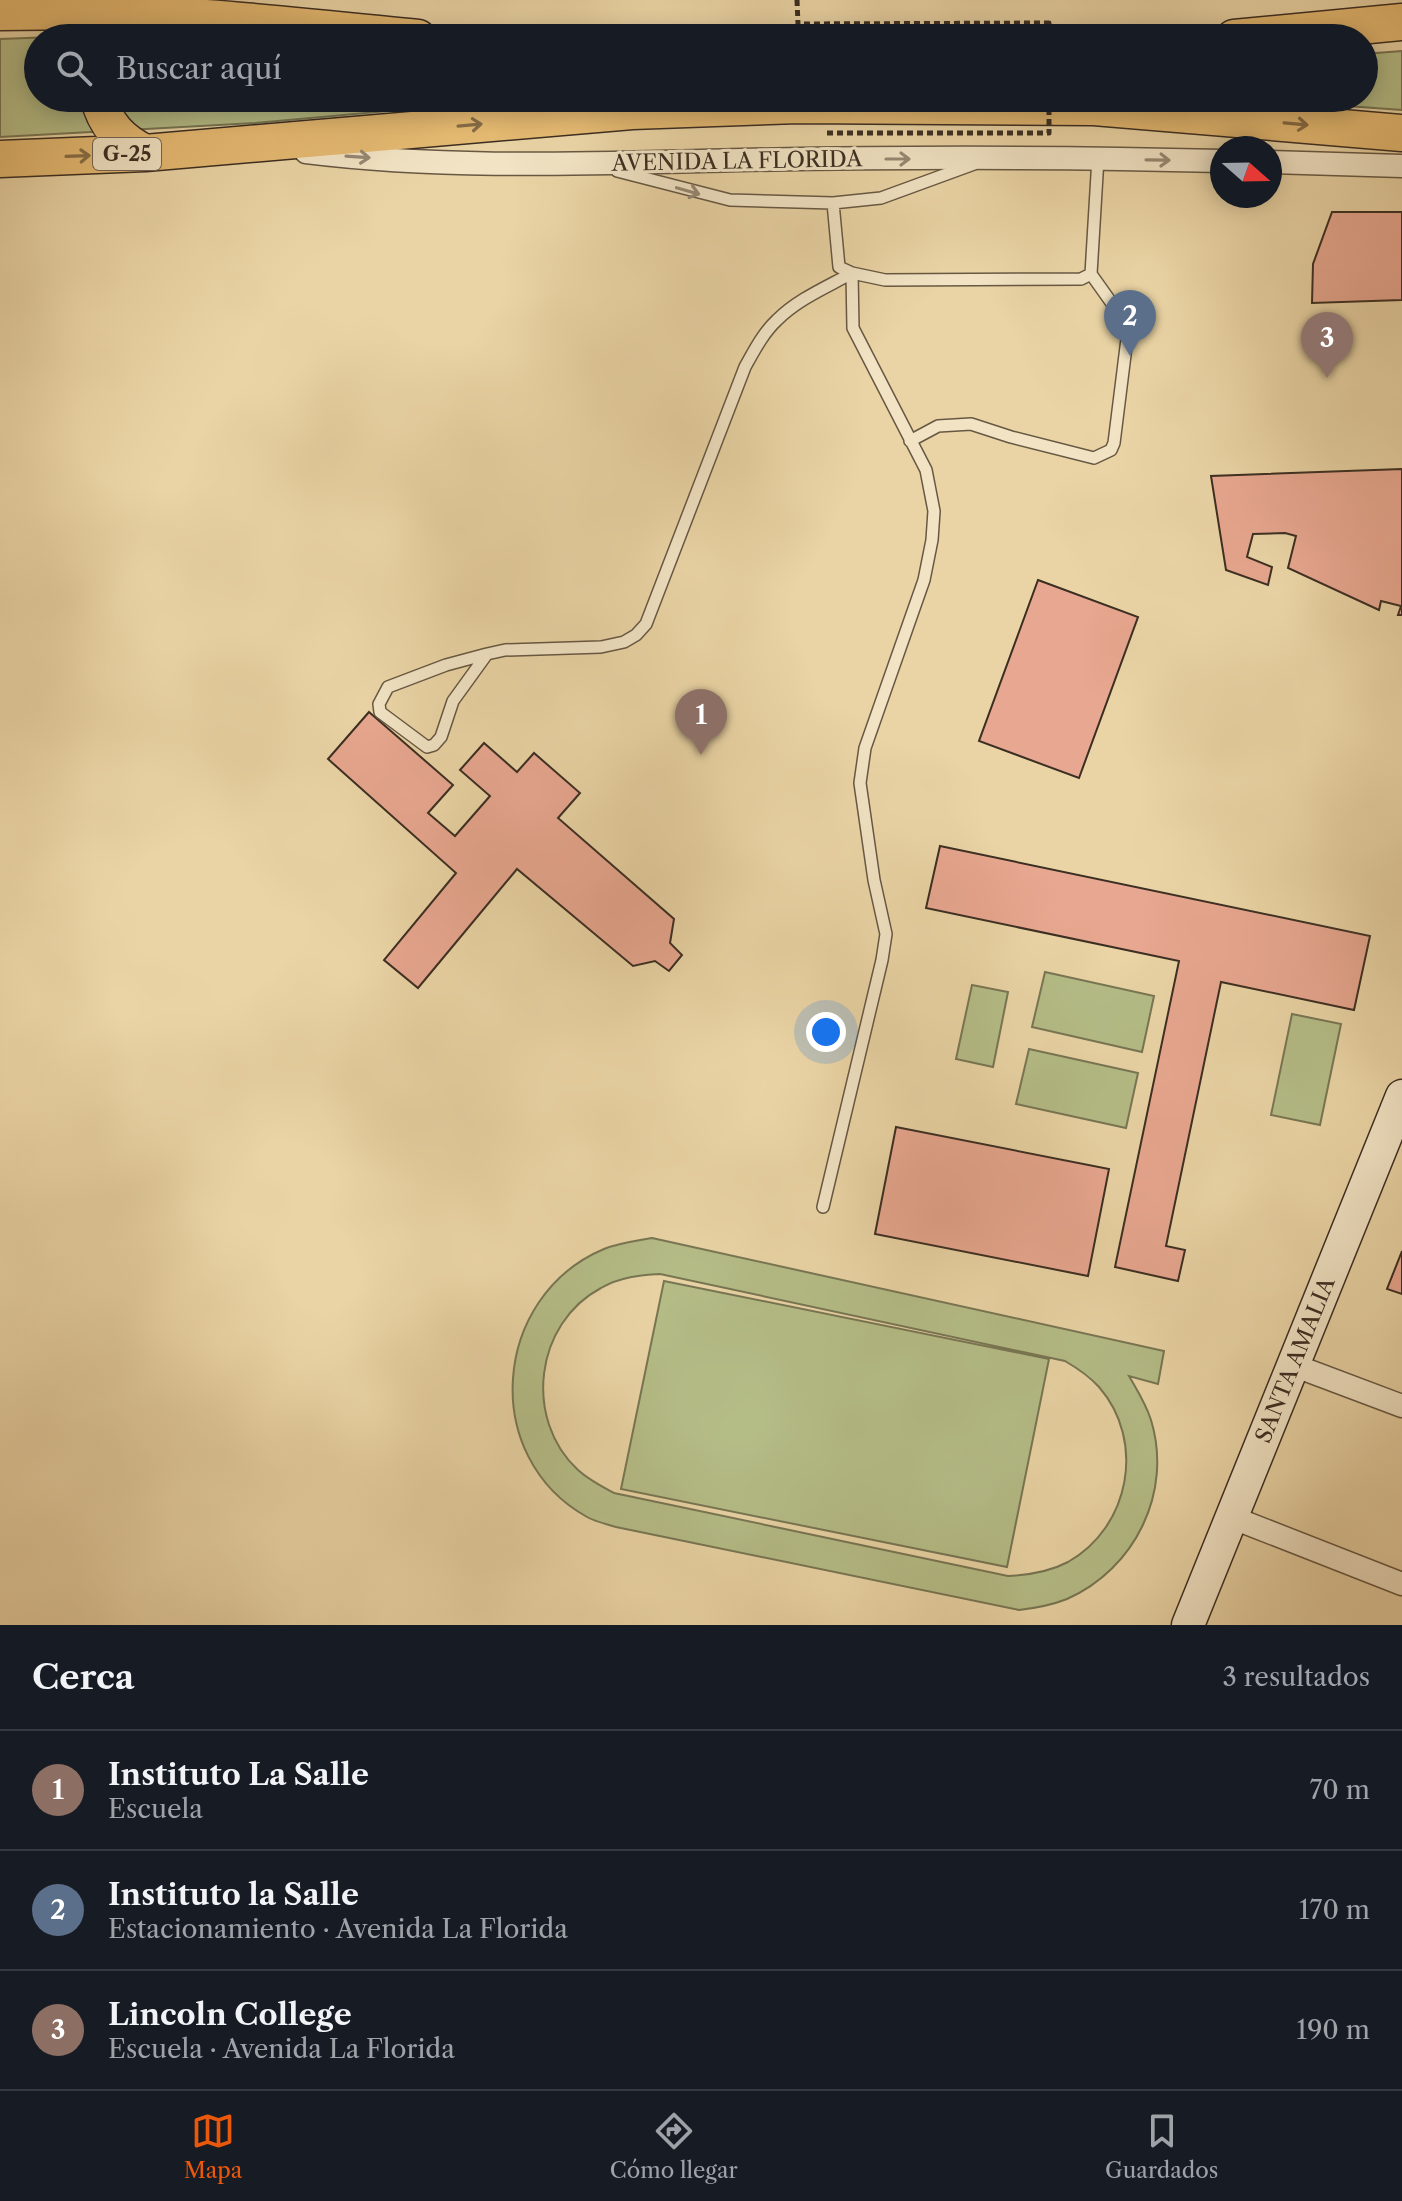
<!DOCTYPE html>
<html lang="es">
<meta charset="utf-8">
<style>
:root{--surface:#171b24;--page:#242831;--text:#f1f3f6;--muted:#9ea1a6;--line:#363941;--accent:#ea580c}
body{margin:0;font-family:"Libre Caslon Text",serif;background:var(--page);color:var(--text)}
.compass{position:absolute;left:1210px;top:136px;width:72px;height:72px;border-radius:50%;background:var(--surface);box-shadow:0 4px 20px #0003;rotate:110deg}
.you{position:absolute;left:826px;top:1032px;width:28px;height:28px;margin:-20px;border:6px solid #fff;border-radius:50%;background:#1a73e8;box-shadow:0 0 0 12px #1a73e833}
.badge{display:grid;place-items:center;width:52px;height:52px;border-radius:50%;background:var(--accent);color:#fff;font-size:26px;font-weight:700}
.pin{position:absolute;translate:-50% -66px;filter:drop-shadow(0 2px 4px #0008)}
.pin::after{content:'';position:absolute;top:42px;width:28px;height:24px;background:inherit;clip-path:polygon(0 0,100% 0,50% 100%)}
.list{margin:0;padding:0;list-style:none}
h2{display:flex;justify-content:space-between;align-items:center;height:104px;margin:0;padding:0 32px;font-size:34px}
h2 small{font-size:26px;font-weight:400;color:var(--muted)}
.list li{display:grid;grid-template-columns:52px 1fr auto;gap:24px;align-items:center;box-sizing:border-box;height:120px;padding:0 32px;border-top:2px solid var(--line)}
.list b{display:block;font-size:30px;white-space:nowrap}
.list p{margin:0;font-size:26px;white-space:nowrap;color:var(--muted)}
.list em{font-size:26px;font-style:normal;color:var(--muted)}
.icon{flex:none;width:44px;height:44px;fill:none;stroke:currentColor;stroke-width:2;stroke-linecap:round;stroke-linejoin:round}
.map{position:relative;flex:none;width:1402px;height:1625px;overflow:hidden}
.search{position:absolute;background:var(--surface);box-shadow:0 4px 20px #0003;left:24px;right:24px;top:24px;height:88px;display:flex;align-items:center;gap:20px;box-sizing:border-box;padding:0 28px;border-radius:44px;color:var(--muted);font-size:30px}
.sheet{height:464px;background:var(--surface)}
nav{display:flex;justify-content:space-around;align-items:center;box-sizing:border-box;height:112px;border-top:2px solid var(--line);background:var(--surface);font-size:22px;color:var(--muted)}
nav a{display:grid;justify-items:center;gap:4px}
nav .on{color:var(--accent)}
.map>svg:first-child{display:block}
</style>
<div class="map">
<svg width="1402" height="1625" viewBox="0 0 1402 1625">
<rect width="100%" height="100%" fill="#ead4a5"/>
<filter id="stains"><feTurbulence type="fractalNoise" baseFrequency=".0025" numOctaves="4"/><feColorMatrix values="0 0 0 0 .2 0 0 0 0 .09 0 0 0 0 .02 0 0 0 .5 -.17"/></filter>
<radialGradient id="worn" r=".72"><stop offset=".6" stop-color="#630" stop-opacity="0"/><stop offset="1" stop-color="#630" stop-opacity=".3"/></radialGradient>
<path fill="#b5bd87" stroke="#787654" stroke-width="2" fill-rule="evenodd" d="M 135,34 L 230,38 L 38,38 L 38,98 L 532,98 L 255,123 L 0,137 L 0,39 Z
M 1402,51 L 1402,110 L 1236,98 L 1364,98 L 1364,54 Z
M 1045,972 L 1154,996 L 1142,1052 L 1032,1027 Z
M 972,985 L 1008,992 L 993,1067 L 956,1059 Z
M 1292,1014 L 1341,1024 L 1320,1125 L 1271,1115 Z
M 1029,1049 L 1138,1073 L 1126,1128 L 1016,1104 Z
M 652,1238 L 1164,1351 L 1158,1384 L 1129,1376 C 1137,1390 1146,1404 1151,1420 C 1173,1492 1135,1569 1067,1599 C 1052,1605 1036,1608 1019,1610 L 616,1527 C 607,1524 596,1522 587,1517 C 479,1457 492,1296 604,1249 C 619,1243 636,1241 652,1238 ZM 660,1274 L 1065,1361 C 1077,1368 1089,1376 1099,1387 C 1146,1441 1130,1527 1068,1562 C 1049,1572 1029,1575 1008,1576 L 614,1493 C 601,1486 589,1480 578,1470 C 523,1419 535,1323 601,1288 C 620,1277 640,1275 660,1274 Z
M 664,1281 L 1049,1359 L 1007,1567 L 621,1489 Z"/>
<path fill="#e8a790" stroke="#3b2e22" stroke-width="2" d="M 1332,212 L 1402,212 L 1402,300 L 1312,303 L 1313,264 Z
M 1402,469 L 1402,615 L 1398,615 L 1401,606 L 1381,601 L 1379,610 L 1288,568 L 1296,536 L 1285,533 L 1253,534 L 1247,557 L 1272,567 L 1268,585 L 1226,570 L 1211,476 Z
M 1038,580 L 1138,617 L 1079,778 L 979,741 Z
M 369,712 L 453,785 L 428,813 L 455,836 L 490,796 L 460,770 L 484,743 L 517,772 L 534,753 L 580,793 L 558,818 L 674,919 L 670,943 L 682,955 L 669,971 L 655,961 L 633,966 L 517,869 L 418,988 L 384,960 L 456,873 L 328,759 Z
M 940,846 L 1370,936 L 1354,1010 L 1221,982 L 1166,1246 L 1185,1250 L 1178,1281 L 1115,1267 L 1179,961 L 926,908 Z
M 896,1127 L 1109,1169 L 1088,1276 L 875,1234 Z
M 1402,1251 L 1402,1294 L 1387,1289 Z"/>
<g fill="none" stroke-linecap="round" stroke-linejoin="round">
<g stroke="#675843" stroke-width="14">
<path id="lane" d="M 617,171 L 730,200 L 833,203 L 881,198 L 974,164
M 833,203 L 839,267 L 852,273 L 885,280 L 1081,279 L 1091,274 L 1098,158
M 910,441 L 938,426 L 971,424 L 1011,437 L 1094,458 L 1111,450 L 1114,443 L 1127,339 L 1123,319 L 1091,274
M 487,654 L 505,650 L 601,647 L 624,642 L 636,635 L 646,624 L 745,367 C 754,351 763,333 777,320 C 798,299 827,287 852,273 L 853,328 L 926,470 L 934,511 L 932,540 L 924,580 L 865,748 L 860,783 L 874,880 L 886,934 L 882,960 L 823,1207
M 487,654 L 453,701 L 441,737 L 434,745 L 427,747 L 380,712 L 379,704 L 388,687 L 446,665 Z"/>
</g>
<g stroke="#675843" stroke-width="25">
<path id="street" d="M 306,152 C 451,170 597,163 742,160 C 902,157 1062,157 1222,161
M 1270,162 L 1402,166
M 1293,1365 L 1402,1406
M 1231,1517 L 1402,1584"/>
</g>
<g stroke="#3b2e22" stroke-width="35">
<path id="secondary" d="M 1188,1625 L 1402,1096"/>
</g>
<g stroke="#3b2e22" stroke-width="39">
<path id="primary" d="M 0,12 C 140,8 279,24 418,38
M 1234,38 L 1402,22
M 99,98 C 105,125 121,141 145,153
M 0,159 L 145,153 L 632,111 L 798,105 L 1094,107 L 1402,133"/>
</g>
<path stroke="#3b2e22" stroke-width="5" stroke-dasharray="6 4" stroke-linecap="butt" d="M 797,0 L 798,24 L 1049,23 L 1049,38"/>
<use href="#lane" stroke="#f1e3c4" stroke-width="11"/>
<use href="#street" stroke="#f1e3c4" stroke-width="22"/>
<use href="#secondary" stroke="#f1e3c4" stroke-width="32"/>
<use href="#primary" stroke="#e5ba72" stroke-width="36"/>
<path stroke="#3b2e22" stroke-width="5" stroke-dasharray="6 4" stroke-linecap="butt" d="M 827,133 L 1049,133 L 1049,98"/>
</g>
<defs><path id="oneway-shaft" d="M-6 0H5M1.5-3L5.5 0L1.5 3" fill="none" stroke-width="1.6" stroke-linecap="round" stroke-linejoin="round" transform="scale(2)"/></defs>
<g stroke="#886d46">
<use href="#oneway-shaft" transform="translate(1296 124) rotate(5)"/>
<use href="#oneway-shaft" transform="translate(470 125) rotate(-5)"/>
<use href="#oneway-shaft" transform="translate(78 156) rotate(-2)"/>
</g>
<g stroke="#968873">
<use href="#oneway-shaft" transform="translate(358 157) rotate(4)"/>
<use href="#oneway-shaft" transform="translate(898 159)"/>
<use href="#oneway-shaft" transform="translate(1158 160) rotate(1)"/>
<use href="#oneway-shaft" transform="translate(688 191) rotate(16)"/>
</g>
<g text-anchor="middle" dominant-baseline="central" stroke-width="6" stroke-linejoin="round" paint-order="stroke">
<rect fill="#f1e3c4" stroke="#726453" stroke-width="2" x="93" y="138" width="68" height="32" rx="6"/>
<g font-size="20" font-weight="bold" fill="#3b2e22">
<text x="127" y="154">G-25</text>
</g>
<g font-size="22" fill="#3b2e22" stroke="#f1e3c4">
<text transform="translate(737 161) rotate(-1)">AVENIDA LA FLORIDA</text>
<text transform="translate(1295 1360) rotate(-68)">SANTA AMALIA</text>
</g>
</g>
<rect width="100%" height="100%" filter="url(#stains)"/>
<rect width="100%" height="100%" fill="url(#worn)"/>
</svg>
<svg class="compass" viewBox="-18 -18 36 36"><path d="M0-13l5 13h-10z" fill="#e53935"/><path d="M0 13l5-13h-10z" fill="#9ea1a6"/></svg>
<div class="you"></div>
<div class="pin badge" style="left:701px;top:755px;background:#8d6e63">1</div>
<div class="pin badge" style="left:1130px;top:356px;background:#5c6f8a">2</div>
<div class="pin badge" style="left:1327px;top:378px;background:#8d6e63">3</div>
<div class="search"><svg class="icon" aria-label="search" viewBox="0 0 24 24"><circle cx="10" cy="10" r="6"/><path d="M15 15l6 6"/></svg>Buscar aquí</div>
</div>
<section class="sheet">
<h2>Cerca<small>3 resultados</small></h2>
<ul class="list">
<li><span class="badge" style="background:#8d6e63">1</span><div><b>Instituto La Salle</b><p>Escuela</p></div><em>70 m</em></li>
<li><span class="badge" style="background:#5c6f8a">2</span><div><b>Instituto la Salle</b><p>Estacionamiento · Avenida La Florida</p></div><em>170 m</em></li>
<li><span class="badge" style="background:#8d6e63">3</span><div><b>Lincoln College</b><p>Escuela · Avenida La Florida</p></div><em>190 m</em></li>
</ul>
</section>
<nav>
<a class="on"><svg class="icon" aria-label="map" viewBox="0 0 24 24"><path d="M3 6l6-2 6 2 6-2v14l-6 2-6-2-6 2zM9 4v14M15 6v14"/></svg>Mapa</a>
<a><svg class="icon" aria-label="directions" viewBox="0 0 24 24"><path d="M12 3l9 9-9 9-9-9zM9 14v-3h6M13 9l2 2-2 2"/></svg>Cómo llegar</a>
<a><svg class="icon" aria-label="saved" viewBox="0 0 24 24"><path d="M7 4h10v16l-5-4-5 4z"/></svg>Guardados</a>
</nav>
